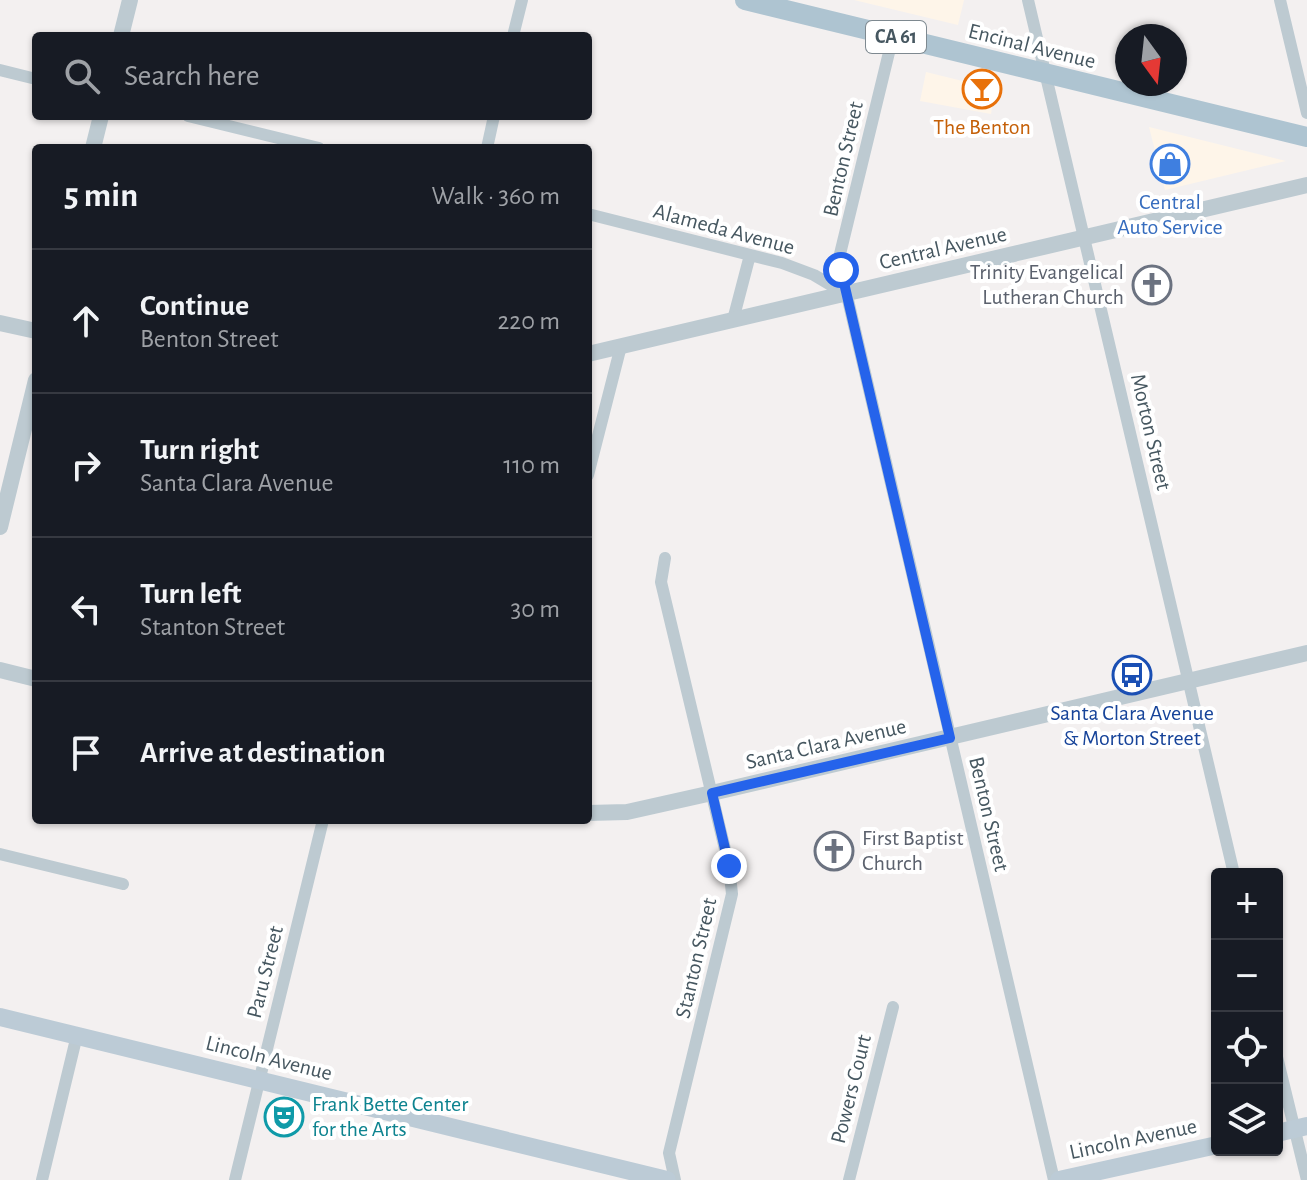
<!DOCTYPE html>
<meta charset="utf-8">
<style>
:root{--surface:#171b24;--page:#20242c;--text:#f1f3f6;--muted:#9ea1a6;--line:#363941}
body{margin:0;font-family:"Alegreya Sans",sans-serif;background:var(--page);color:var(--text)}
.controls{position:absolute;right:24px;bottom:24px;display:grid;overflow:hidden;border-radius:8px;box-shadow:0 2px 6px #0004}
.controls button{width:72px;height:72px;display:grid;place-items:center;padding:0;border:0;border-bottom:2px solid var(--line);background:var(--surface);color:var(--text);font:40px sans-serif}
.compass{position:absolute;left:1115px;top:24px;width:72px;height:72px;border-radius:50%;background:var(--surface);box-shadow:0 2px 6px #0004;rotate:165deg}
.stop{position:absolute;width:24px;height:24px;margin:-18px;border:6px solid #2563eb;border-radius:50%;background:#fff}
.stop.end{background:#2563eb;border-color:#fff;box-shadow:0 2px 8px #0008}
.list{margin:0;padding:0;list-style:none}
h2{display:flex;justify-content:space-between;align-items:center;height:104px;margin:0;padding:0 32px;font-size:34px}
h2 small{font-size:26px;font-weight:400;color:var(--muted)}
.list li{display:grid;grid-template-columns:52px 1fr auto;gap:24px;align-items:center;box-sizing:border-box;height:144px;padding:0 32px;border-top:2px solid var(--line)}
.list b{display:block;font-size:30px;white-space:nowrap}
.list p{margin:0;font-size:26px;white-space:nowrap;color:var(--muted)}
.list em{font-size:26px;font-style:normal;color:var(--muted)}
.icon{flex:none;width:44px;height:44px;fill:none;stroke:currentColor;stroke-width:2;stroke-linecap:round;stroke-linejoin:round}
.map{position:relative;flex:none;width:1307px;height:1180px;overflow:hidden}
.search{position:absolute;background:var(--surface);box-shadow:0 2px 6px #0004;left:32px;top:32px;width:560px;height:88px;display:flex;align-items:center;gap:20px;box-sizing:border-box;padding:0 28px;border-radius:8px;color:var(--muted);font-size:30px}
.panel{position:absolute;background:var(--surface);box-shadow:0 2px 6px #0004;left:32px;top:144px;width:560px;height:680px;border-radius:8px}
.map>svg:first-child{display:block}
</style>
<div class="map">
<svg width="1307" height="1180" viewBox="0 0 1307 1180">
<rect width="100%" height="100%" fill="#f3f0f0"/>
<path fill="#fef5e9" d="M 854,0 L 964,0 L 958,25 Z
M 926,72 L 995,89 L 991,114 L 920,101 Z
M 1149,127 L 1286,161 L 1165,190 Z"/>
<g fill="none" stroke-linecap="round" stroke-linejoin="round">
<path stroke="#bdcad1" stroke-width="12" d="M 1028,0 L 1234,874
M 1280,0 L 1307,113
M 513,36 L 522,0
M 893,36 L 840,254 L 841,270 L 1054,1180
M 0,70 L 36,79
M 188,116 L 319,148
M 487,148 L 494,116
M 588,214 L 782,263 L 814,275 L 846,294
M 733,320 L 750,255
M 588,475 L 621,346
M 665,558 L 661,582 L 729,866 L 732,894 L 669,1153 L 675,1180
M 0,854 L 123,884
M 1277,1057 L 1307,1180
M 42,1180 L 77,1035
M 235,1180 L 323,820
M 849,1180 L 893,1007"/>
<path stroke="#bdcad1" stroke-width="16" d="M 121,36 L 130,0
M 93,148 L 101,116
M 0,323 L 36,331
M 588,354 L 1307,185
M 0,527 L 36,380
M 0,670 L 36,679
M 588,813 L 627,812 L 712,793 L 1307,653"/>
<path stroke="#bccbd6" stroke-width="18" d="M 0,1017 L 667,1180
M 1277,1133 L 1307,1126
M 1059,1180 L 1217,1145"/>
<path stroke="#aec4d1" stroke-width="20" d="M 745,0 L 1307,137"/>
</g>
<g fill="none" stroke-linecap="round" stroke-linejoin="round">
<path stroke="#2563eb" stroke-width="10" d="M 729,866 L 712,793 L 950,738 L 841,270"/>
</g>
<defs>
<g id="bar-ring" transform="scale(2)"><circle r="9.5" fill="#fff" stroke="#e8710a" stroke-width="1.5"/><path d="M-6-5H6L.8 .8V4.5H3.5V6h-7V4.5H-.8V.8Z" fill="#e8710a"/></g>
<g id="shop-ring" transform="scale(2)"><circle r="9.5" fill="#fff" stroke="#3f7fe0" stroke-width="1.5"/><path d="M-5-2.5h2.3a2.7 3.5 0 0 1 5.4 0H5L5.5 6h-11ZM-1.5-2.5h3a1.5 2.3 0 0 0-3 0Z" fill="#3f7fe0"/></g>
<g id="church-ring" transform="scale(2)"><circle r="9.5" fill="#fff" stroke="#6b7280" stroke-width="1.5"/><path d="M-1.2-6h2.4v3.5h3.3v2.4h-3.3V6h-2.4V-.1h-3.3v-2.4h3.3Z" fill="#6b7280"/></g>
<g id="bus-ring" transform="scale(2)"><circle r="9.5" fill="#fff" stroke="#1a4fb4" stroke-width="1.5"/><path d="M-5-6H5V4H4V6H2V4H-2V6H-4V4H-5ZM-3.5-4V0h7V-4ZM-3.5 1.2v1.5H-2V1.2ZM2 1.2v1.5H3.5V1.2Z" fill="#1a4fb4"/></g>
<g id="theatre-ring" transform="scale(2)"><circle r="9.5" fill="#fff" stroke="#0f9aa8" stroke-width="1.5"/><path d="M-5-5.5Q0-4 5-5.5V0Q5 5 0 6Q-5 5-5 0ZM-3.3-2.5H-1v1.5H-3.3ZM1-2.5H3.3v1.5H1ZM-2.8 1Q0 5.5 2.8 1Z" fill="#0f9aa8"/></g>
</defs>
<g fill-rule="evenodd">
<use href="#bar-ring" x="982" y="89"/>
<use href="#shop-ring" x="1170" y="164"/>
<use href="#church-ring" x="1152" y="285"/>
<use href="#bus-ring" x="1132" y="675"/>
<use href="#church-ring" x="834" y="851"/>
<use href="#theatre-ring" x="284" y="1117"/>
</g>
<g text-anchor="middle" dominant-baseline="central" stroke-width="8" stroke-linejoin="round" paint-order="stroke">
<rect fill="#fff" stroke="#7e8990" stroke-width="2" x="866" y="21" width="60" height="32" rx="6"/>
<g font-size="20" font-weight="bold" fill="#465760">
<text x="896" y="37">CA 61</text>
</g>
<g font-size="22" fill="#465760" stroke="#fff">
<text transform="translate(1032 46) rotate(14)">Encinal Avenue</text>
<text transform="translate(843 159) rotate(-77)">Benton Street</text>
<text transform="translate(724 229) rotate(15)">Alameda Avenue</text>
<text transform="translate(943 248) rotate(-13)">Central Avenue</text>
<text transform="translate(1151 432) rotate(77)">Morton Street</text>
<text transform="translate(826 744) rotate(-13)">Santa Clara Avenue</text>
<text transform="translate(989 814) rotate(77)">Benton Street</text>
<text transform="translate(696 958) rotate(-77)">Stanton Street</text>
<text transform="translate(265 972) rotate(-76)">Paru Street</text>
<text transform="translate(269 1058) rotate(14)">Lincoln Avenue</text>
<text transform="translate(851 1089) rotate(-76)">Powers Court</text>
<text transform="translate(1133 1139) rotate(-12)">Lincoln Avenue</text>
</g>
<g font-size="22" fill="#c56008" stroke="#fff">
<text x="982" y="127">The Benton</text>
</g>
<g font-size="22" fill="#366cbe" stroke="#fff">
<text x="1170" y="202">Central<tspan x="1170" dy="25">Auto Service</tspan></text>
</g>
<g font-size="22" fill="#5b616d" stroke="#fff" text-anchor="end">
<text x="1124" y="272">Trinity Evangelical<tspan x="1124" dy="25">Lutheran Church</tspan></text>
<text x="862" y="838" text-anchor="start">First Baptist<tspan x="862" dy="25">Church</tspan></text>
</g>
<g font-size="22" fill="#164399" stroke="#fff">
<text x="1132" y="713">Santa Clara Avenue<tspan x="1132" dy="25">&amp; Morton Street</tspan></text>
</g>
<g font-size="22" fill="#0d838f" stroke="#fff" text-anchor="start">
<text x="312" y="1104">Frank Bette Center<tspan x="312" dy="25">for the Arts</tspan></text>
</g>
</g>
</svg>
<div class="controls">
<button>+</button>
<button>−</button>
<button><svg class="icon" aria-label="locate" viewBox="0 0 24 24"><circle cx="12" cy="12" r="6"/><path d="M12 2v4M12 18v4M2 12h4M18 12h4"/></svg></button>
<button><svg class="icon" aria-label="layers" viewBox="0 0 24 24"><path d="M12 4l9 5-9 5-9-5zM3 14l9 5 9-5"/></svg></button>
</div>
<svg class="compass" viewBox="-18 -18 36 36"><path d="M0-13l5 13h-10z" fill="#e53935"/><path d="M0 13l5-13h-10z" fill="#9ea1a6"/></svg>
<div class="stop" style="left:841px;top:270px"></div>
<div class="stop end" style="left:729px;top:866px"></div>
<div class="search"><svg class="icon" aria-label="search" viewBox="0 0 24 24"><circle cx="10" cy="10" r="6"/><path d="M15 15l6 6"/></svg>Search here</div>
<section class="panel">
<h2>5 min<small>Walk · 360 m</small></h2>
<ul class="list">
<li><svg class="icon" aria-label="ahead" viewBox="0 0 24 24"><path d="M12 20V5M6 11l6-6 6 6"/></svg><div><b>Continue</b><p>Benton Street</p></div><em>220 m</em></li>
<li><svg class="icon" aria-label="right" viewBox="0 0 24 24"><path d="M7 20v-9h11M14 6l5 5-5 5"/></svg><div><b>Turn right</b><p>Santa Clara Avenue</p></div><em>110 m</em></li>
<li><svg class="icon" aria-label="left" viewBox="0 0 24 24"><path d="M17 20v-9H6M10 6l-5 5 5 5"/></svg><div><b>Turn left</b><p>Stanton Street</p></div><em>30 m</em></li>
<li><svg class="icon" aria-label="arrive" viewBox="0 0 24 24"><path d="M6 21V4h12l-3 4 3 4H6"/></svg><div><b>Arrive at destination</b></div></li>
</ul>
</section>
</div>
